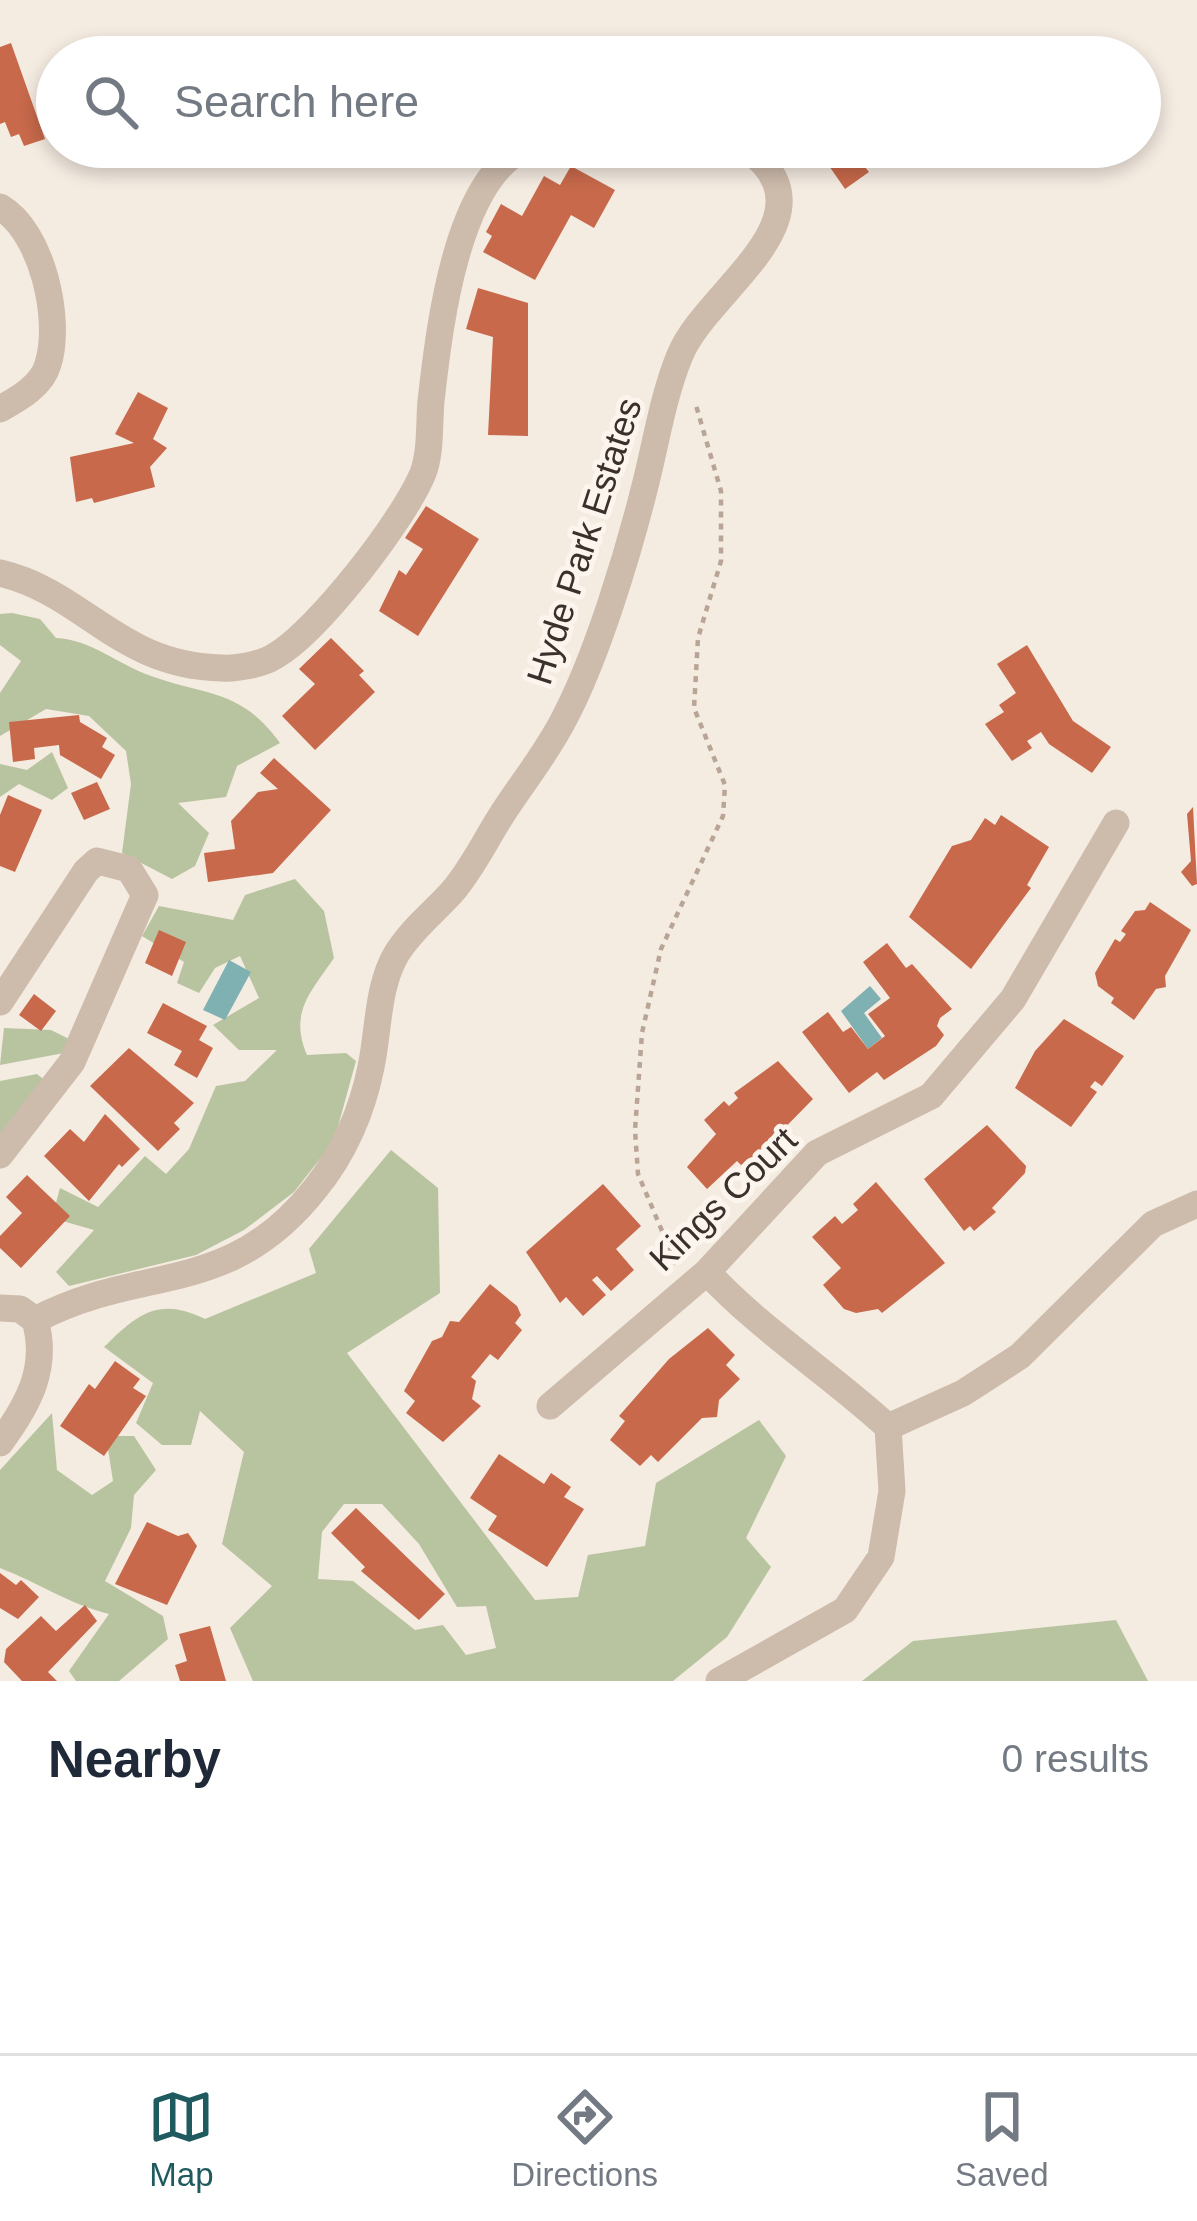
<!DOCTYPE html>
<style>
:root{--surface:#fff;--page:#f6f6f7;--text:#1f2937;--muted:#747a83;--line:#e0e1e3;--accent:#1f5a5e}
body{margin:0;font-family:Arial,sans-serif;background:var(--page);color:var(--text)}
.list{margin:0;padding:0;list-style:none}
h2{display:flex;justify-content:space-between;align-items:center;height:156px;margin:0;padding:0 48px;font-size:51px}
h2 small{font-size:39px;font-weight:400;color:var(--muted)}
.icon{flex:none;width:66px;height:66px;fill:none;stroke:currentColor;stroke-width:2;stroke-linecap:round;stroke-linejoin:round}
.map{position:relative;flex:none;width:1197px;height:1681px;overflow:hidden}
.search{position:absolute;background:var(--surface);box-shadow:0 6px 18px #0003;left:36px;right:36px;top:36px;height:132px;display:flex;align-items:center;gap:30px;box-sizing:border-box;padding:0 42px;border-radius:66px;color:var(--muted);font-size:45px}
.sheet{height:372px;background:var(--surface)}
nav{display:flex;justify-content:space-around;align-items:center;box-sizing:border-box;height:168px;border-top:3px solid var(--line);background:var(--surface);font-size:33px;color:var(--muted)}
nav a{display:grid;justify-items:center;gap:6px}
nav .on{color:var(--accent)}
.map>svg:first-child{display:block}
</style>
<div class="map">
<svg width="1197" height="1681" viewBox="0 0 1197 1681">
<rect width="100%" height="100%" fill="#f4ebe1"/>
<path fill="#b8c4a0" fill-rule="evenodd" d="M 12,613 L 40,619 L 56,638 C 90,639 119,665 151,676 C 207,696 241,689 280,743 L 237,766 L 226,797 L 178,803 L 209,833 L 195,866 L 172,879 L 122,853 L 131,784 L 126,751 L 89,716 L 46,709 L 0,736 L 0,693 L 21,661 L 0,645 L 0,614 Z
M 52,752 L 68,788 L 52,800 L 19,784 L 0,797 L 0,764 L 27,770 Z
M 295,879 L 324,911 L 334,958 C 310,993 289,1013 307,1055 L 346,1053 L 356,1061 L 334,1141 L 294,1192 L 244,1230 L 196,1255 L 69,1286 L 56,1272 L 94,1230 L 52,1218 L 60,1188 L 98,1207 L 145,1156 L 166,1174 L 189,1149 L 216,1086 L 245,1081 L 277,1050 L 239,1050 L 213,1025 L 259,998 L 240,956 L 215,968 L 199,993 L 177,983 L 184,962 L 142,936 L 159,906 L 233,920 L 245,895 Z
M 4,1028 L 51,1030 L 69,1039 L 64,1053 L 0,1065 Z
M 37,1074 L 47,1082 L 0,1141 L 0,1081 Z
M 391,1150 L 438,1188 L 440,1293 L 347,1353 L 535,1600 L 578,1597 L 588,1555 L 645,1546 L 656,1483 L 759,1420 L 786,1456 L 746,1538 L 771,1567 L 727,1637 L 673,1681 L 253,1681 L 230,1628 L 272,1586 L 222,1544 L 244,1452 L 200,1411 L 191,1445 L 162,1445 L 136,1423 L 153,1383 L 104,1347 C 137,1314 159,1296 205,1319 L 316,1273 L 309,1249 ZM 344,1504 L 382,1504 L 419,1544 L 457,1607 L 486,1606 L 496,1648 L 466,1655 L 443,1625 L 415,1630 L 353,1581 L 318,1579 L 322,1532 Z
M 52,1413 L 57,1470 L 92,1495 L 113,1481 L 106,1436 L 134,1436 L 156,1470 L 134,1495 L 131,1528 L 105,1581 L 163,1616 L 168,1639 L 119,1681 L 76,1681 L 69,1671 L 109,1614 C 69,1604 39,1583 0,1568 L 0,1470 Z
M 1116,1620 L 1148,1681 L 862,1681 L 913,1641 Z"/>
<path fill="#7fb0b2" d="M 229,960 L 251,972 L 225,1020 L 203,1010 Z
M 870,986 L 881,999 L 864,1013 L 882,1038 L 868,1049 L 841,1011 Z"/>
<path fill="#c8694b" d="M 11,43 L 45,139 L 24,146 L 19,134 L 11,137 L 5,122 L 0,124 L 0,47 Z
M 816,147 L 877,147 L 878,150 L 861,162 L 869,172 L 845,189 Z
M 571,166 L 615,190 L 594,228 L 571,215 L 535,280 L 483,252 L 492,236 L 486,232 L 501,204 L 522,216 L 544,176 L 560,185 Z
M 478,288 L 528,303 L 528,436 L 488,435 L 493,337 L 466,329 Z
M 138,392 L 168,408 L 153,439 L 167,448 L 150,467 L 155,487 L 94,503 L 92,498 L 76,502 L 70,457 L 134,443 L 115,434 Z
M 426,506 L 479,539 L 418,636 L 379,611 L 399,570 L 406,575 L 423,549 L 405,538 Z
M 331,638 L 364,671 L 359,675 L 375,692 L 315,750 L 282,716 L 315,684 L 299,669 Z
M 1027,645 L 1073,721 L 1111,747 L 1092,773 L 1049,744 L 1041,732 L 1027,741 L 1032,748 L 1012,761 L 985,724 L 1004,712 L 999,705 L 1016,693 L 997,664 Z
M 79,715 L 80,722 L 107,738 L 102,747 L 115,755 L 101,779 L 60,755 L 59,745 L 34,748 L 35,759 L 13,762 L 9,722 Z
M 274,758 L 331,810 L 273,873 L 208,882 L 204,853 L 235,849 L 231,821 L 258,792 L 278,789 L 260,773 Z
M 97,782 L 110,809 L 84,820 L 71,793 Z
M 8,795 L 42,810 L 15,872 L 0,866 L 0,815 Z
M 1193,807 L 1197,884 L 1192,886 L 1181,872 L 1191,861 L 1187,814 Z
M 1001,815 L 1049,847 L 1027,885 L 1031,888 L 971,969 L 909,917 L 952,846 L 971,840 L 985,818 L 995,825 Z
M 1150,902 L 1191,930 L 1165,976 L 1166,987 L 1156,989 L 1134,1020 L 1111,1003 L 1114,998 L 1098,986 L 1095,973 L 1115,939 L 1120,942 L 1126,934 L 1121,931 L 1135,911 L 1145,910 Z
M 159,930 L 186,942 L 172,976 L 145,963 Z
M 887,943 L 906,968 L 912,964 L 952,1009 L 940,1018 L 937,1026 L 944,1035 L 936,1046 L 884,1080 L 877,1072 L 849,1093 L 802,1032 L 828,1012 L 843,1032 L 851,1027 L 868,1049 L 885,1036 L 868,1014 L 890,998 L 863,962 Z
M 34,994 L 56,1011 L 41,1031 L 19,1015 Z
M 163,1003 L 207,1026 L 199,1040 L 213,1048 L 197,1078 L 174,1065 L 182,1051 L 147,1033 Z
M 1064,1019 L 1124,1056 L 1102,1086 L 1095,1081 L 1090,1087 L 1097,1092 L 1071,1127 L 1015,1088 L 1035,1051 Z
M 129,1048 L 194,1103 L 174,1123 L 180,1129 L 158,1151 L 90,1086 Z
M 778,1061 L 813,1099 L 757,1156 L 741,1165 L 737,1161 L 707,1189 L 687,1167 L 716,1134 L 704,1120 L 724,1101 L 729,1106 L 738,1098 L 734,1093 Z
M 105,1114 L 140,1149 L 122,1167 L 119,1164 L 89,1201 L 44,1156 L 70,1129 L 84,1142 Z
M 987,1125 L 1026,1166 L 1025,1173 L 992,1208 L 996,1212 L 974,1231 L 970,1226 L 964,1231 L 924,1179 Z
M 27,1175 L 70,1216 L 21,1268 L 0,1248 L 0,1236 L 22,1213 L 6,1197 Z
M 876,1182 L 945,1263 L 882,1313 L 878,1309 L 856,1313 L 844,1309 L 823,1285 L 841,1268 L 812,1237 L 835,1216 L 842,1224 L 858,1210 L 853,1204 Z
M 603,1184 L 641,1226 L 616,1249 L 634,1270 L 611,1291 L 597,1276 L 592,1280 L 606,1295 L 583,1316 L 566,1297 L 560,1303 L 526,1252 Z
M 490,1284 L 517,1306 L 521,1315 L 515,1323 L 522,1330 L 498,1360 L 490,1354 L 471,1377 L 476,1381 L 472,1399 L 481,1406 L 443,1442 L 406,1413 L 415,1401 L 404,1391 L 432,1341 L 442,1337 L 450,1321 L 459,1322 Z
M 708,1328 L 735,1355 L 726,1365 L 740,1379 L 719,1400 L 717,1417 L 702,1418 L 658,1462 L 651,1455 L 640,1466 L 610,1440 L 625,1421 L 619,1416 L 669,1359 Z
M 115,1361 L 140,1379 L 133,1388 L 146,1396 L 104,1456 L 60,1426 L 89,1384 L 95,1389 Z
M 499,1454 L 544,1484 L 551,1473 L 571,1487 L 564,1497 L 584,1509 L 547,1567 L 488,1530 L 497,1516 L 470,1498 Z
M 356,1508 L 445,1594 L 419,1620 L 361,1571 L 365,1567 L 331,1533 Z
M 147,1522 L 178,1536 L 188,1533 L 197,1546 L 167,1605 L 115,1584 Z
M 0,1573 L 16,1585 L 21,1580 L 39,1597 L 18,1619 L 0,1608 Z
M 85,1605 L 97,1621 L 48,1672 L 57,1681 L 22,1681 L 4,1662 L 6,1649 L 41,1616 L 56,1631 Z
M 210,1626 L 226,1681 L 180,1681 L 175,1665 L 187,1661 L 179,1634 Z"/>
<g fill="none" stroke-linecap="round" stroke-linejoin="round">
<path stroke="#b9a596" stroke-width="4.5" stroke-dasharray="6 6" stroke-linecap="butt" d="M 676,1264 L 638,1174 L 635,1130 L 642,1033 L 661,949 L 723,816 L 725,785 L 694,708 L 698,638 L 721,561 L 721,491 L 695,402"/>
<path stroke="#cdbbac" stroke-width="27" d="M 0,207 C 42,231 62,319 48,364 C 42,386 18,399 0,409
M 0,573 C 85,593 118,666 222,668 C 237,669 263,664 275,656 C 318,631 404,520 423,473 C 431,453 429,423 431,401 C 439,332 455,178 527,147
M 0,1002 L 86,871 L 97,861 L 129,869 L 145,895 L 72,1062 L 0,1155
M 707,1272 C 762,1331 829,1373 888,1427
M 0,1308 L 20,1309 L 35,1320 C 49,1368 28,1405 0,1443
M 35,1320 C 143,1263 228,1299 315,1189 C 344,1153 362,1112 371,1067 C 379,1029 377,986 397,953 C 412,929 434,912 452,892 C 472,869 485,841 501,816 C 522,783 547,753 565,717 C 597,656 628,554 645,486 C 656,443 663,396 680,355 C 707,289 841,216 745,147
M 550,1406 L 707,1272 L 817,1153 L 931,1096 L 1013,999 L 1116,823
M 888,1427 L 963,1393 L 1020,1356 L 1153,1224 L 1197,1204
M 719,1681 L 845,1610 L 881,1557 L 892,1491 L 888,1427"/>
</g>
<g text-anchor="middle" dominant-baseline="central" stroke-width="10" stroke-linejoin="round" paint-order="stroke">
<g font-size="36" fill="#3b302b" stroke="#fbf5ee">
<text transform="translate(584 541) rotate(-72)">Hyde Park Estates</text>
<text transform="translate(723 1199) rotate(-44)">Kings Court</text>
</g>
</g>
</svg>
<div class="search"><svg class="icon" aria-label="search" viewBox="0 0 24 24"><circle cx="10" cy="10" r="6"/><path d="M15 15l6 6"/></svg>Search here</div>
</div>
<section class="sheet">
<h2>Nearby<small>0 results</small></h2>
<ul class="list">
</ul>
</section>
<nav>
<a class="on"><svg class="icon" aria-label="map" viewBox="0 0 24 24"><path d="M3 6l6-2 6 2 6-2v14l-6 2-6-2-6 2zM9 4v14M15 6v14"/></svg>Map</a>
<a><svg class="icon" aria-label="directions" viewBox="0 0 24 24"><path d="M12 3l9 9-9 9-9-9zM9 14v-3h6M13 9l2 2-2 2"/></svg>Directions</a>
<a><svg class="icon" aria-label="saved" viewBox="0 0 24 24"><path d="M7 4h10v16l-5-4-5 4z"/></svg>Saved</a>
</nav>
